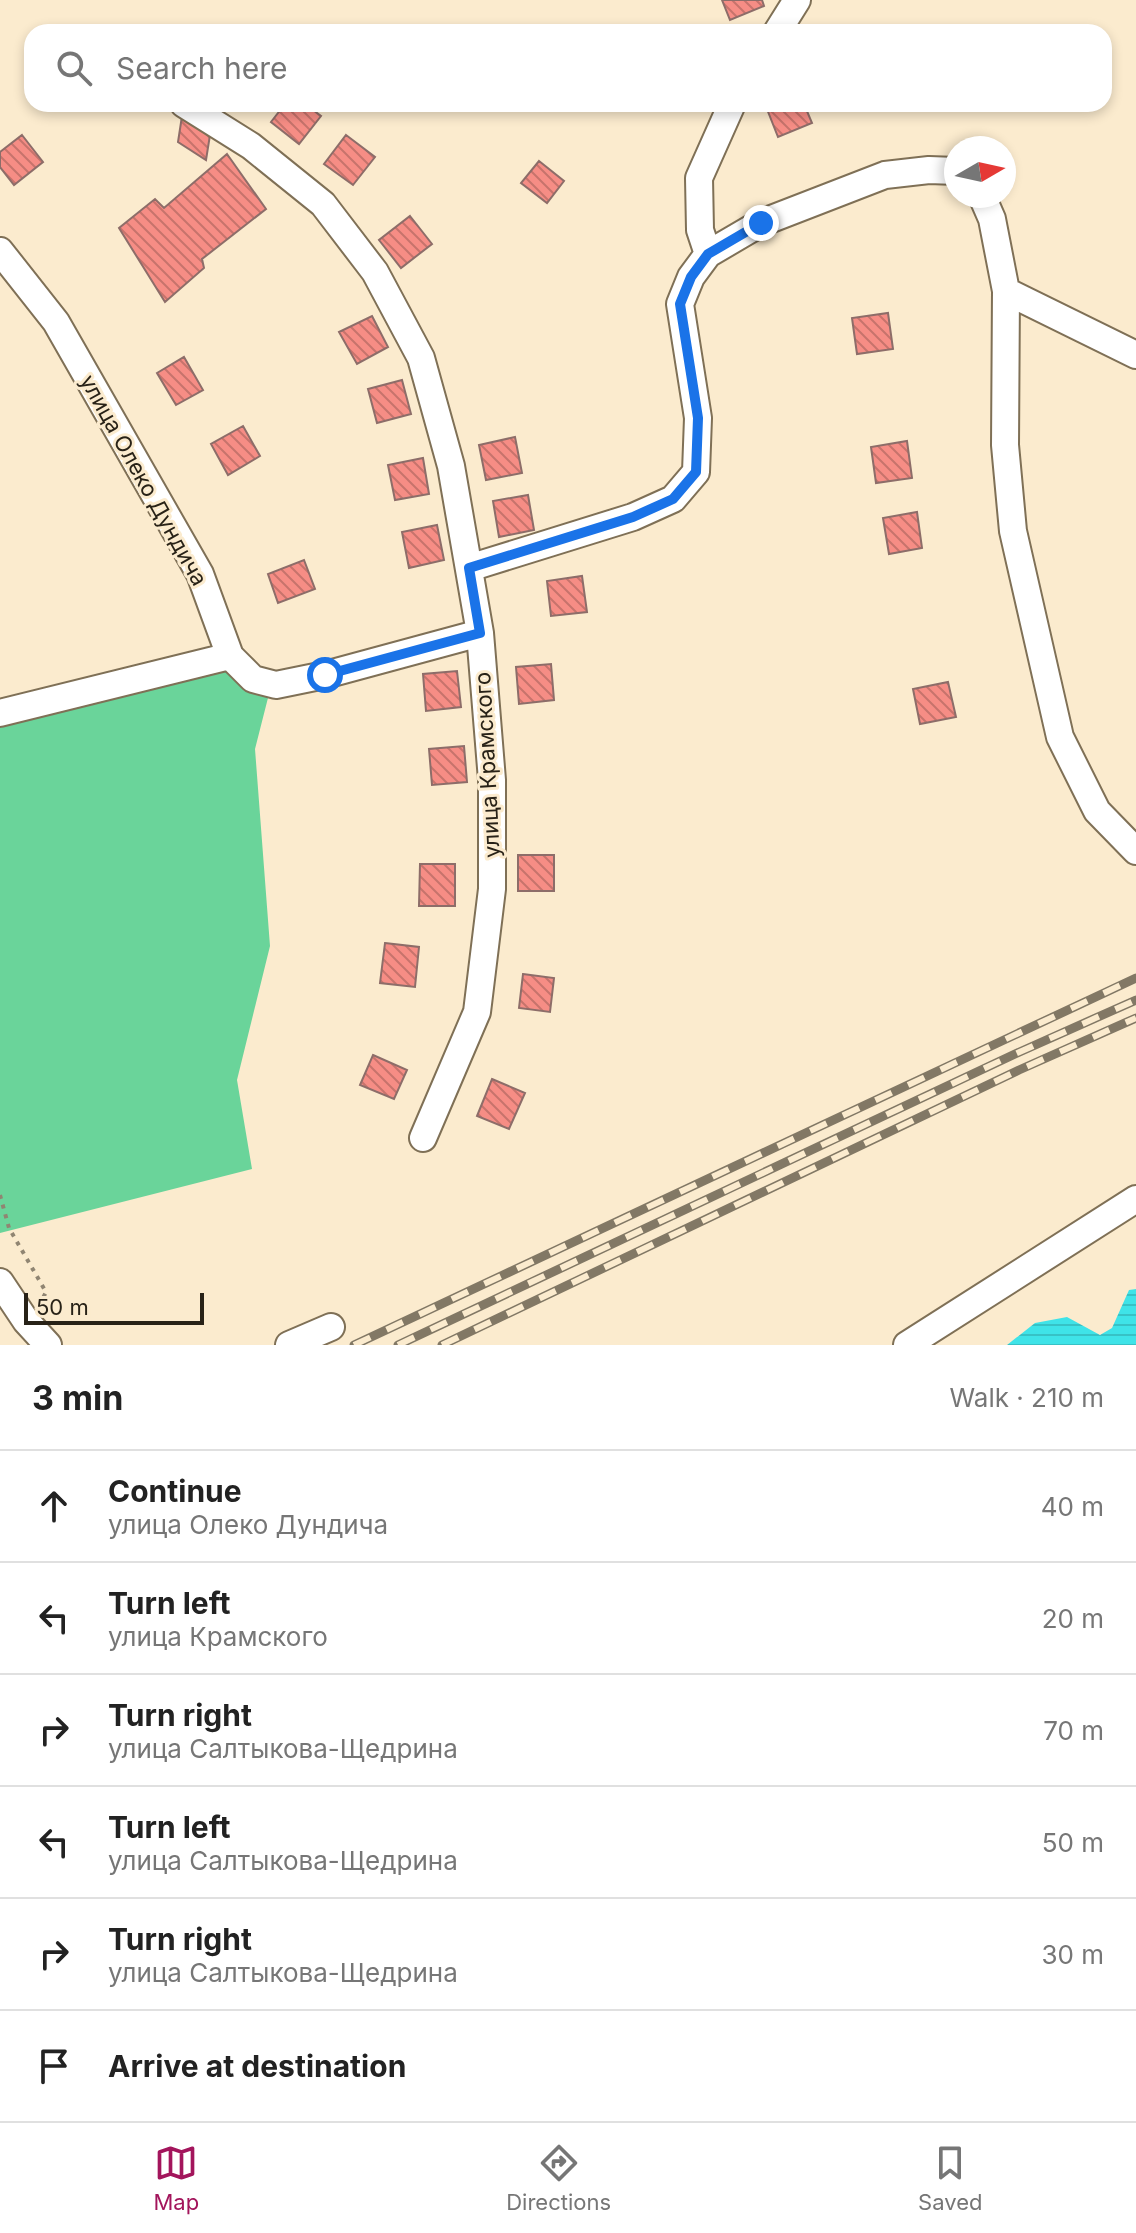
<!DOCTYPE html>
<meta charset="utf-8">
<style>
:root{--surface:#fff;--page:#f2f2f2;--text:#222;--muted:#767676;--line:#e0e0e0;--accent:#a3155c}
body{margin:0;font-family:Inter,sans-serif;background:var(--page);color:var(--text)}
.compass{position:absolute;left:944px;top:136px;width:72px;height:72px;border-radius:50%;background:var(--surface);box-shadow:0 4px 12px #0003;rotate:81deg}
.scale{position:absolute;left:24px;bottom:20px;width:180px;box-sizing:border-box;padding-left:8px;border:4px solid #282217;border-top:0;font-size:22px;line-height:28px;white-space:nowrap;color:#282217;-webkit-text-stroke:6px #fbebce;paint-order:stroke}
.stop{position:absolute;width:24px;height:24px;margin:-18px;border:6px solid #1a73e8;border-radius:50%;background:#fff}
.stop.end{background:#1a73e8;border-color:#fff;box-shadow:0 2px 8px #0008}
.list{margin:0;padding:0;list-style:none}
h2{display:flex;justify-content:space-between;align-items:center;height:104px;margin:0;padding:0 32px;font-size:34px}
h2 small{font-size:26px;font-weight:400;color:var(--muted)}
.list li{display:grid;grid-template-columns:52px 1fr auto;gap:24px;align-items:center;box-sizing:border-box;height:112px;padding:0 32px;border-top:2px solid var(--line)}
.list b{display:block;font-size:30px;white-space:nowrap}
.list p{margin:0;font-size:26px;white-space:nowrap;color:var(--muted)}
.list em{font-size:26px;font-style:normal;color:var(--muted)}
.icon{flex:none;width:44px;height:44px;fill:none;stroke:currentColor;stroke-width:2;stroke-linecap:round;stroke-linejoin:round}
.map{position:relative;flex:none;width:1136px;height:1345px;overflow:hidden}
.search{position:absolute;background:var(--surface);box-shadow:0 4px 12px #0003;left:24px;right:24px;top:24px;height:88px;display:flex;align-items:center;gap:20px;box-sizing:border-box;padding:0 28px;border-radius:24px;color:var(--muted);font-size:30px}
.sheet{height:776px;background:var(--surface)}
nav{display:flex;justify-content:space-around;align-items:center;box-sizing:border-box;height:112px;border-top:2px solid var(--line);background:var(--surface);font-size:22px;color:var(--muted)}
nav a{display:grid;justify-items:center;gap:4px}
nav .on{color:var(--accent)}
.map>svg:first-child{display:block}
</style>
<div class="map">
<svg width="1136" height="1345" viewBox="0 0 1136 1345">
<defs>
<pattern id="water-rules" width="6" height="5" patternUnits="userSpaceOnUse" patternTransform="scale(2)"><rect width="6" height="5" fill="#3fe3e8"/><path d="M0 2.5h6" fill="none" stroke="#37c2c6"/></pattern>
<pattern id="building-back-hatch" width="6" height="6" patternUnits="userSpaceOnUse" patternTransform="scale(2)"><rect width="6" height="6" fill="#f68d85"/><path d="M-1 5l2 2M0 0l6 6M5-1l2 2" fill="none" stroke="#c7736c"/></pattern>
</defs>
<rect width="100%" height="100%" fill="#fbebce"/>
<path fill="#6ad49a" d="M 225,664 L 270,690 L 255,749 L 270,946 L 237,1080 L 252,1169 L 0,1233 L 0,723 Z"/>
<path fill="url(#water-rules)" d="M 1136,1289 L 1136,1345 L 1007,1345 L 1035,1323 L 1067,1317 L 1100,1335 L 1112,1328 L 1129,1290 Z"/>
<path fill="url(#building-back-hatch)" stroke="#8d6d69" stroke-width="2" d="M 722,0 L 762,0 L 764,6 L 730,20 Z
M 285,104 L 305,104 L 321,116 L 299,144 L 271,122 Z
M 765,104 L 804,104 L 812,123 L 778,137 Z
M 182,116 L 210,135 L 206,160 L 178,142 Z
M 22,135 L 43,162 L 14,185 L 0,167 L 0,152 Z
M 346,135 L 375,157 L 353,185 L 324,164 Z
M 227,154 L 266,209 L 202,259 L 204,268 L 165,302 L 119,228 L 155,199 L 164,208 Z
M 539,161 L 564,181 L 547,203 L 521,183 Z
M 410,216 L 432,244 L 401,268 L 379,240 Z
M 888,313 L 893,349 L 857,354 L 852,318 Z
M 372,316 L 388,347 L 357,364 L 339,332 Z
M 184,357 L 203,390 L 176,405 L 157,373 Z
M 402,380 L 411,414 L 377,423 L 368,389 Z
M 243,426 L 260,456 L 228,475 L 211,444 Z
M 515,437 L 522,473 L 486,480 L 479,445 Z
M 907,441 L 912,478 L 876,483 L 871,447 Z
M 423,458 L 429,494 L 395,500 L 388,465 Z
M 528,495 L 534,530 L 499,537 L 493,501 Z
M 917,512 L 922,548 L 889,554 L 883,518 Z
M 437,525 L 444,560 L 409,568 L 402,532 Z
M 304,560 L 315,589 L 278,603 L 268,574 Z
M 582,576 L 587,612 L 551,616 L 547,581 Z
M 551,664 L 554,700 L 519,704 L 516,667 Z
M 457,671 L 461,707 L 426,711 L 423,674 Z
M 948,682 L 956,717 L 920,724 L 913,689 Z
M 464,746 L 467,782 L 432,785 L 429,749 Z
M 518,855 L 554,855 L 554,891 L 518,891 Z
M 420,864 L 455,864 L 455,906 L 419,906 Z
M 385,943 L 419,947 L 415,987 L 380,983 Z
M 523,974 L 554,978 L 550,1012 L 519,1008 Z
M 373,1055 L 407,1070 L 394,1099 L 360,1085 Z
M 492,1079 L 525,1093 L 509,1129 L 477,1116 Z"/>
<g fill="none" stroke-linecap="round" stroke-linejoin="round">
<g stroke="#7f7056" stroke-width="30">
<path id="minor" d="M 777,32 L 797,0
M 184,104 L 251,146 L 323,204 L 375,272 L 421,358 L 451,466 L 480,633 L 492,780 L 492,889 L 477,1012 L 423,1138
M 982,196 L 992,219 L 1006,291 L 1005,445 L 1013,531 L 1060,737 L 1097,811 L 1136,851
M 0,251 L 56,322 L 200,574 L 230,656 L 253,679 L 276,685 L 325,675 L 480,633
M 708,254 L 700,230 L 699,178 L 732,104
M 1006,291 L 1136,355
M 469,568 L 633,517 L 673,499 L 696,472 L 698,418 L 680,304 L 691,277 L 708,254 L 761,223 L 885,175 L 929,170 L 956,171
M 0,713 L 230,656
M 0,1282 L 26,1321 L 48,1345
M 289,1345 L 331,1327
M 907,1345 L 1136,1199"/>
</g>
<path stroke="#908572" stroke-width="4" stroke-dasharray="4 6" stroke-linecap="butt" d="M 0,1195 L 9,1228 L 46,1292 L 42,1300"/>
<use href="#minor" stroke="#fff" stroke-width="26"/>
<g stroke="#827865" stroke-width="9">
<path id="rail" d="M 354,1345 L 1136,978
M 398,1345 L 1015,1054 L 1136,1000
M 442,1345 L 1019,1070 L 1136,1018"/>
</g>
<use href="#rail" stroke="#fbebce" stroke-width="6" stroke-dasharray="18" stroke-linecap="butt"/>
</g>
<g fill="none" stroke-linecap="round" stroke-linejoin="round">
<path stroke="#1a73e8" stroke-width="10" d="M 325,675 L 480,633 L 469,568 L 633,517 L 673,499 L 696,472 L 698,418 L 680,304 L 691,277 L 708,254 L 761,223"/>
</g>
<g text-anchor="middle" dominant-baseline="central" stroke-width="6" stroke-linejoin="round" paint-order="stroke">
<g font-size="22" fill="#282217" stroke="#fbebce">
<text transform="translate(144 480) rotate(61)">улица Олеко Дундича</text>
<text transform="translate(487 765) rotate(-93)">улица Крамского</text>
</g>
</g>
</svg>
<svg class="compass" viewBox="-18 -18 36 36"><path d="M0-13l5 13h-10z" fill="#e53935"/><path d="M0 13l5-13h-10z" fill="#767676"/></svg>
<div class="scale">50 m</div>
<div class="stop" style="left:325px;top:675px"></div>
<div class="stop end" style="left:761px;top:223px"></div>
<div class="search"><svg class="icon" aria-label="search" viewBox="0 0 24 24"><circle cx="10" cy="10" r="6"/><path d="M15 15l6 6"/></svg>Search here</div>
</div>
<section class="sheet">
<h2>3 min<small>Walk · 210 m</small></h2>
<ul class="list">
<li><svg class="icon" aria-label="ahead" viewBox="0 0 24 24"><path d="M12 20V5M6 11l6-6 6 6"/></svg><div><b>Continue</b><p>улица Олеко Дундича</p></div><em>40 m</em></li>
<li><svg class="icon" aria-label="left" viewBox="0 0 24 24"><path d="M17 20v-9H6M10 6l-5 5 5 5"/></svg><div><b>Turn left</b><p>улица Крамского</p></div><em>20 m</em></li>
<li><svg class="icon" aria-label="right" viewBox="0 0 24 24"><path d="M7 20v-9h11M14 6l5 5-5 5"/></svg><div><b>Turn right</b><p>улица Салтыкова-Щедрина</p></div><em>70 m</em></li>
<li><svg class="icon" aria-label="left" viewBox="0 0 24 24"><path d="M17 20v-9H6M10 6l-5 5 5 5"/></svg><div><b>Turn left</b><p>улица Салтыкова-Щедрина</p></div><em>50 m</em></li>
<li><svg class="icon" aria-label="right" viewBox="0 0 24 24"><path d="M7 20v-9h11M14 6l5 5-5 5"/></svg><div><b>Turn right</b><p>улица Салтыкова-Щедрина</p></div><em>30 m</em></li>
<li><svg class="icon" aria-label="arrive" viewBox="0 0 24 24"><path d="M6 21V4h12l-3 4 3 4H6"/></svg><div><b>Arrive at destination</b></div></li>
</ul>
</section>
<nav>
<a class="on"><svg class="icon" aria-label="map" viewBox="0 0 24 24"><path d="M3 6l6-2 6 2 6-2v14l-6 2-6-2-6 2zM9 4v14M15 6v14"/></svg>Map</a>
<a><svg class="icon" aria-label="directions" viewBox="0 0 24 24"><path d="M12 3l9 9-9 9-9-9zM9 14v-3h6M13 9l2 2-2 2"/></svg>Directions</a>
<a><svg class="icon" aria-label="saved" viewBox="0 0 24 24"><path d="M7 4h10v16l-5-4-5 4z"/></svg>Saved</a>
</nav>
